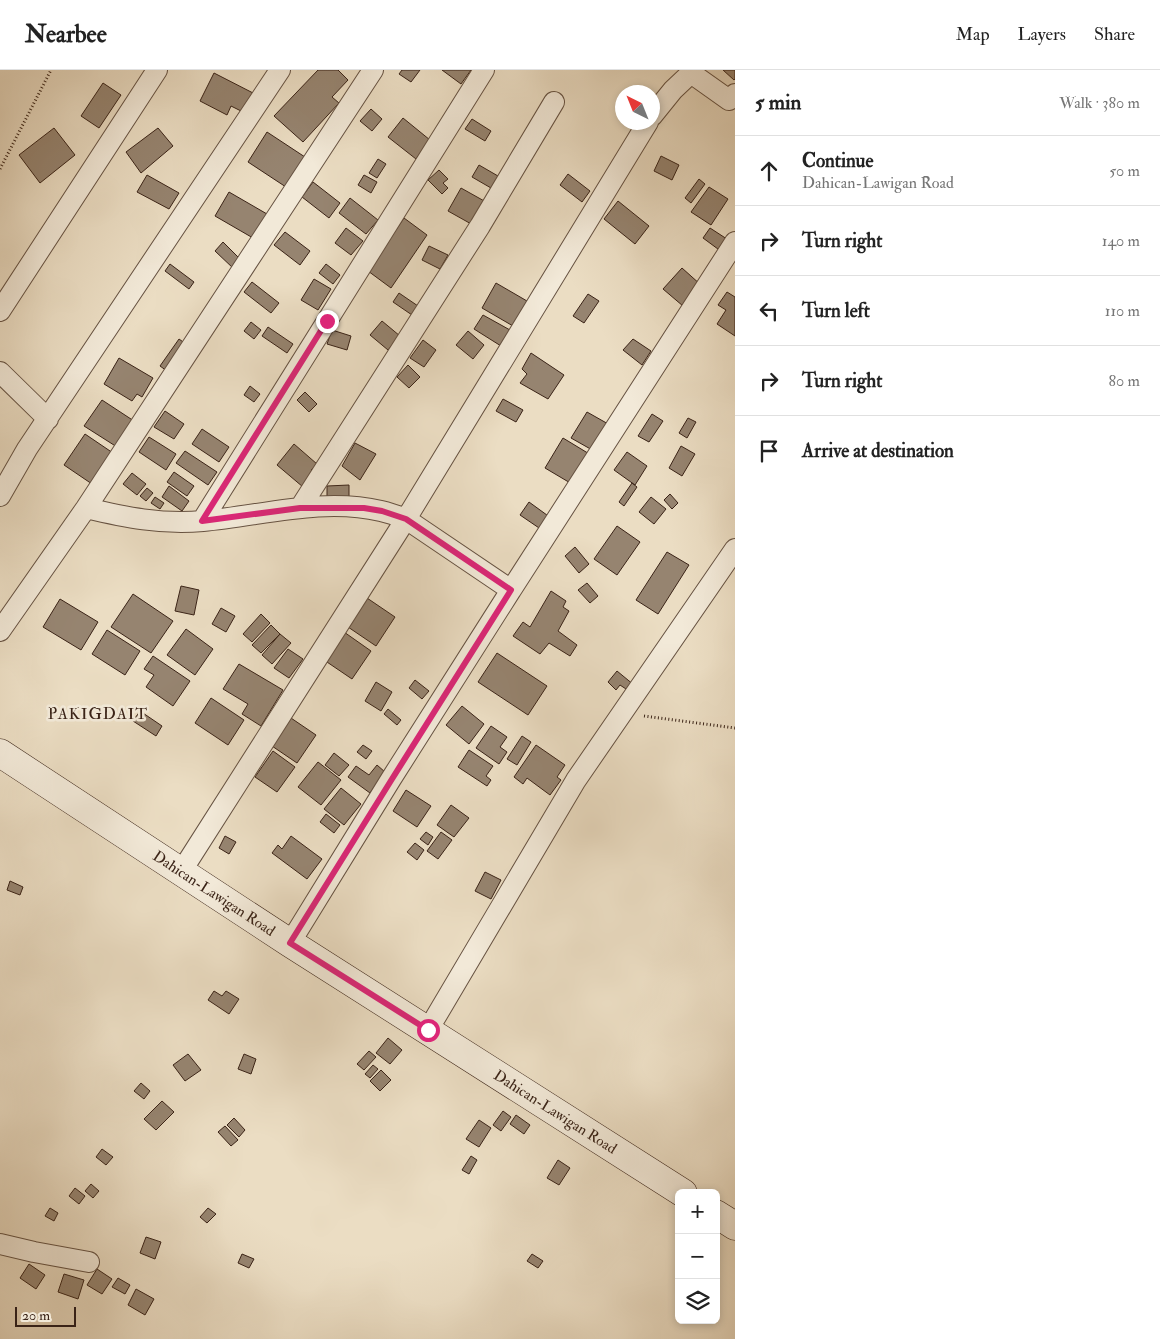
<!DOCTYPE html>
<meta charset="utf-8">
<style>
:root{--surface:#fff;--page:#f6f6f6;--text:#222;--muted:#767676;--line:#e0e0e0}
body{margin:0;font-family:"IM FELL Double Pica",serif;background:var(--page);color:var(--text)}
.controls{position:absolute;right:15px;bottom:15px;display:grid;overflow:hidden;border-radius:8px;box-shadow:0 2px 8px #0003}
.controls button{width:45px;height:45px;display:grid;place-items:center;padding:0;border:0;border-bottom:1px solid var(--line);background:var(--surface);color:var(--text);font:25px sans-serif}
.compass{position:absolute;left:615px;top:15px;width:45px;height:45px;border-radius:50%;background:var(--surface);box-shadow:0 2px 8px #0003;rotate:317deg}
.scale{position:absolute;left:15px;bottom:12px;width:61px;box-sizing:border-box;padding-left:5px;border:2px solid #3a2317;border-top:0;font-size:14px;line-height:18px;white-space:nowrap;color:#3a2317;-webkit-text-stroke:4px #f2e9d8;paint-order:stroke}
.stop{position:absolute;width:15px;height:15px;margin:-11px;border:4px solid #db2777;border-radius:50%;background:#fff}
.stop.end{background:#db2777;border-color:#fff;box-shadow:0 1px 5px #0008}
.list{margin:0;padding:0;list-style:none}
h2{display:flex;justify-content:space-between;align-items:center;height:65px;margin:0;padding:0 20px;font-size:21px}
h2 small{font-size:16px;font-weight:400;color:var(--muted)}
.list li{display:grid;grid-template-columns:32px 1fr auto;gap:15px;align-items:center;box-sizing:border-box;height:70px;padding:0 20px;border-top:1px solid var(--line)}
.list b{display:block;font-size:19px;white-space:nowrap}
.list p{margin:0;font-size:16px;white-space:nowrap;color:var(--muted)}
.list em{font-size:16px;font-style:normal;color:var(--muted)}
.icon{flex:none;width:28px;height:28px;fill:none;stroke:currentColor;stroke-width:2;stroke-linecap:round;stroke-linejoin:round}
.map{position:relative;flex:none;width:735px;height:1269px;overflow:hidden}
header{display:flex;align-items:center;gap:30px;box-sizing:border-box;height:70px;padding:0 25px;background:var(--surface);border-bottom:1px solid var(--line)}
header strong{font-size:24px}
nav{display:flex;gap:28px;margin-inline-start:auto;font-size:18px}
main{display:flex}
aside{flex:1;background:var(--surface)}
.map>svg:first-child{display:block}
</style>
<header>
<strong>Nearbee</strong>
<nav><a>Map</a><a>Layers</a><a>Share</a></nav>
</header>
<main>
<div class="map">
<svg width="735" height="1269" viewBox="0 0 735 1269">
<rect width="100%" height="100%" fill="#ebddc3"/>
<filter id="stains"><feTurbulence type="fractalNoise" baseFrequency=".004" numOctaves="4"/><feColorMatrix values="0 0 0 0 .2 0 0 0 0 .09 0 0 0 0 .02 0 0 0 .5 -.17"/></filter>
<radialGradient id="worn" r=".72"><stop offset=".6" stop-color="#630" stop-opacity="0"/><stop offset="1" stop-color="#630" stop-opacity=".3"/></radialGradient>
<path fill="#968470" stroke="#3a2317" d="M 318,0 L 338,0 L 348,10 L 332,27 L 339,33 L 303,72 L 274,46 Z
M 402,0 L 420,0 L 411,12 L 399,4 Z
M 442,0 L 471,0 L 461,14 Z
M 723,0 L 735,0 L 735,9 L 734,10 Z
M 214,3 L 255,24 L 245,43 L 231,36 L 227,45 L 200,31 Z
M 103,13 L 121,25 L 99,58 L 81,46 Z
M 371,39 L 382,49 L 372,61 L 360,51 Z
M 403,48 L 430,70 L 416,89 L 388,67 Z
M 472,49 L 491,61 L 485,71 L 465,59 Z
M 54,58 L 75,85 L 40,113 L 19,85 Z
M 158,58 L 173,76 L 141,103 L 126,82 Z
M 267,62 L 308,89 L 289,119 L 248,92 Z
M 661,86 L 679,95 L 672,110 L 654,101 Z
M 378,89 L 386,94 L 377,108 L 369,103 Z
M 479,95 L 498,106 L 491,118 L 472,107 Z
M 439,100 L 448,109 L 443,113 L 448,118 L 442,124 L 428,110 Z
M 568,104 L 590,121 L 582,132 L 560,115 Z
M 147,105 L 179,123 L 169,139 L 137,122 Z
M 364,105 L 377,112 L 371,123 L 358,115 Z
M 699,109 L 705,114 L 691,133 L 685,128 Z
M 313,112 L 340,133 L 329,148 L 302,127 Z
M 709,117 L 728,129 L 711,155 L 691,142 Z
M 461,118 L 486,132 L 473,155 L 448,141 Z
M 229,122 L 267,144 L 253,168 L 215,146 Z
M 350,128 L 378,150 L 366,164 L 339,143 Z
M 618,131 L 649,156 L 635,174 L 604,149 Z
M 404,148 L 427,165 L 391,218 L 368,201 Z
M 346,158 L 363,171 L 351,185 L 335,173 Z
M 710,158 L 730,171 L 722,182 L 703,168 Z
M 285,162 L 310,181 L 300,195 L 274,175 Z
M 223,172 L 242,191 L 234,199 L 215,181 Z
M 429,176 L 448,185 L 440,199 L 422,190 Z
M 170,194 L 194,212 L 189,219 L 165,201 Z
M 326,194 L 340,205 L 333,214 L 319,203 Z
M 682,198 L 701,215 L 683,236 L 663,219 Z
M 314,209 L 331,219 L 318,240 L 301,230 Z
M 252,212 L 279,233 L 271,243 L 244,222 Z
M 496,213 L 527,231 L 513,256 L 482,238 Z
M 727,222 L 735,227 L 735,266 L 717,254 L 726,240 L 718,235 Z
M 399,223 L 418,236 L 412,245 L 393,232 Z
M 588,224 L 599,231 L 584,253 L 573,246 Z
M 483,245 L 510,260 L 501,276 L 474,259 Z
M 382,251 L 400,266 L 388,280 L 370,265 Z
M 251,252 L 261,260 L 254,269 L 244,261 Z
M 268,257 L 293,274 L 287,283 L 262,266 Z
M 332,260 L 351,266 L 347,280 L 327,274 Z
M 468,261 L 484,275 L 473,289 L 456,275 Z
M 179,269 L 186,274 L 167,301 L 160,296 Z
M 633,269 L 651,281 L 642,295 L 623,280 Z
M 423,270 L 436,280 L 424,297 L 410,288 Z
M 531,283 L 564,305 L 548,329 L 520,313 L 527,304 L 522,299 Z
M 119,288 L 153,308 L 142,327 L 137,324 L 132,331 L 104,314 Z
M 408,295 L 420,307 L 409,318 L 397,307 Z
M 250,316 L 260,324 L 254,332 L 244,325 Z
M 305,322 L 317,334 L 309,342 L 297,330 Z
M 503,329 L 523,340 L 516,352 L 496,341 Z
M 102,330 L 134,351 L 117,377 L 84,356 Z
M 165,341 L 184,354 L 174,369 L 154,357 Z
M 587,342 L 610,355 L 594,381 L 571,368 Z
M 652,344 L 663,351 L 649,372 L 638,366 Z
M 688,348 L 696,352 L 687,368 L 679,363 Z
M 202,359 L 229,377 L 219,392 L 192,374 Z
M 85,364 L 113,383 L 92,414 L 64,395 Z
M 149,367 L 176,384 L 166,400 L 139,382 Z
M 563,368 L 591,385 L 572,414 L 545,398 Z
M 355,373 L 376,384 L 360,410 L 342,396 Z
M 294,374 L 317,394 L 311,400 L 314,403 L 303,417 L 277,395 Z
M 681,376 L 695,384 L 682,406 L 669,398 Z
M 185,381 L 217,402 L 208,415 L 176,393 Z
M 627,382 L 647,396 L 635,415 L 614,400 Z
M 174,402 L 194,416 L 187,426 L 167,412 Z
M 132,403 L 146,414 L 137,425 L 123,414 Z
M 632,413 L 637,417 L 624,436 L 619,432 Z
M 349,415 L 349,427 L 327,427 L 327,416 Z
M 169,416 L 189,431 L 182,441 L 162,427 Z
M 147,418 L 153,423 L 146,431 L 140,426 Z
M 670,424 L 678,433 L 672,439 L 664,430 Z
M 155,427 L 164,433 L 160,439 L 151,433 Z
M 651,427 L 666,439 L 654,454 L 639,442 Z
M 529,432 L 551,448 L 542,460 L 520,445 Z
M 617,456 L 640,472 L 617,505 L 594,489 Z
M 575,477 L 589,494 L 579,503 L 565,486 Z
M 667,482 L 689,495 L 658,544 L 636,530 Z
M 587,513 L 598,526 L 590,533 L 578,520 Z
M 181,516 L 199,520 L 194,545 L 175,541 Z
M 551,521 L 566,531 L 563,537 L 569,541 L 558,561 L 577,575 L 570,586 L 549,573 L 540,584 L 513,566 L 523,552 L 530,557 Z
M 133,524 L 173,551 L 151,583 L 111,557 Z
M 367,528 L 395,547 L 376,576 L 348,557 Z
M 60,529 L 98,552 L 81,580 L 43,557 Z
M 221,538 L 235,546 L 226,562 L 212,554 Z
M 261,544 L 270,553 L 252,572 L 243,564 Z
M 271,555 L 280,564 L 261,583 L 252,575 Z
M 186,559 L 213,579 L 195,605 L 167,585 Z
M 107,560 L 140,581 L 125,605 L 92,584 Z
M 344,562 L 371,581 L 352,609 L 324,590 Z
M 280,564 L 291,573 L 272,594 L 262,585 Z
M 288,579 L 303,589 L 289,608 L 274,598 Z
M 497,583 L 547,616 L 528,645 L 478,612 Z
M 153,586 L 190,611 L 173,636 L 146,617 L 154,605 L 144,599 Z
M 239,594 L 283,620 L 261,656 L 242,644 L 248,634 L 223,619 Z
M 617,601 L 634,615 L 629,621 L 620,615 L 616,620 L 608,612 Z
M 415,610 L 429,621 L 422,629 L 409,618 Z
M 376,612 L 392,622 L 381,641 L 365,631 Z
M 211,628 L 244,650 L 228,675 L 195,653 Z
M 462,636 L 484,654 L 469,674 L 446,655 Z
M 388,639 L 401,650 L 397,655 L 384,644 Z
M 140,641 L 162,656 L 156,666 L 133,651 Z
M 288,646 L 316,665 L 297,693 L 269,674 Z
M 491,656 L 507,667 L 500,677 L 507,682 L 499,694 L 476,678 Z
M 522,666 L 531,672 L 517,695 L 507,689 Z
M 363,675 L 372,681 L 366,689 L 357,682 Z
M 536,675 L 565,695 L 557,707 L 561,710 L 550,725 L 527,708 L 523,714 L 514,707 Z
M 469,680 L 493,696 L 486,706 L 491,710 L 487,716 L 458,697 Z
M 273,681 L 295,697 L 277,722 L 255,707 Z
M 334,683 L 349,695 L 339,706 L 325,695 Z
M 318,692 L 341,710 L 321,735 L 298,717 Z
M 377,695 L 385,702 L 370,723 L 348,707 L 356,696 L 369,705 Z
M 341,718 L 361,734 L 344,755 L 324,739 Z
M 406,720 L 431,736 L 417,757 L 393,741 Z
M 451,735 L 469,748 L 454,767 L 437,755 Z
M 326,744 L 340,755 L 334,763 L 320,752 Z
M 426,762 L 433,767 L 428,775 L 420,769 Z
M 441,762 L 452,770 L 438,789 L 427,781 Z
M 225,766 L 236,772 L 229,784 L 219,778 Z
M 291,766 L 322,789 L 307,809 L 272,783 L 278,775 L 282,779 Z
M 415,773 L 424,780 L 417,790 L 407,782 Z
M 485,802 L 501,810 L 491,829 L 475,821 Z
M 10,811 L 23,817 L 20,825 L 7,820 Z
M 214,921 L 222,926 L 226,921 L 239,929 L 229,944 L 208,930 Z
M 388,968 L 402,980 L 390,994 L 376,983 Z
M 369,981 L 376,987 L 364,1000 L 357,994 Z
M 188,984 L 201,1000 L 185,1011 L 173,995 Z
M 244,984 L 256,989 L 251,1004 L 238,999 Z
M 373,995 L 378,999 L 370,1008 L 365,1004 Z
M 381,1000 L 391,1010 L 380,1021 L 370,1011 Z
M 141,1013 L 150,1021 L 144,1029 L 134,1021 Z
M 162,1031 L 174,1042 L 156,1060 L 144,1049 Z
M 503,1041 L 511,1047 L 501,1061 L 493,1055 Z
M 516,1045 L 530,1055 L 524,1064 L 510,1054 Z
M 234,1048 L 245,1060 L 239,1067 L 227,1055 Z
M 479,1050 L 491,1058 L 479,1077 L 466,1069 Z
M 225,1056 L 238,1070 L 231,1076 L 218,1062 Z
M 102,1079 L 113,1087 L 106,1095 L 96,1087 Z
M 471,1086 L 477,1090 L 469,1104 L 462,1100 Z
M 558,1090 L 570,1098 L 559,1115 L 547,1108 Z
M 91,1114 L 99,1121 L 93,1128 L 85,1121 Z
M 75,1118 L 85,1126 L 79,1134 L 69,1126 Z
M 50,1138 L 58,1143 L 54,1151 L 45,1146 Z
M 208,1138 L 216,1144 L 207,1153 L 200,1147 Z
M 146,1167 L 161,1172 L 155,1189 L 140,1183 Z
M 242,1184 L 254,1189 L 249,1198 L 238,1193 Z
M 532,1184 L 543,1191 L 538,1198 L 527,1191 Z
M 29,1194 L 45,1205 L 36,1219 L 20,1208 Z
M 97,1199 L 112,1209 L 102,1224 L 87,1215 Z
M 64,1204 L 84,1210 L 78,1229 L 58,1222 Z
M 118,1208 L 130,1215 L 125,1224 L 112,1217 Z
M 136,1219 L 154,1229 L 145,1245 L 128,1235 Z"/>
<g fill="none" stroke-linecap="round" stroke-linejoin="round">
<g stroke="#665242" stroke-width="22">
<path id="minor" d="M 652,46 L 673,20 L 691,3 L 729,30 L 735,24
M 0,241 L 157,0
M 0,302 L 48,349
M 0,426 L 27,379 L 280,0
M 86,438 C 124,447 162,455 203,451 C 261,446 322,427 381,441 C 390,443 398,446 406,449 L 648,52
M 300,438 L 480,156 L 554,32
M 202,451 L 484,0
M 511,520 L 735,172
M 0,561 L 86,438 L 373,0
M 181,802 L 406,449 L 511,520 L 391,709 L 290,873
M 428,960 L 576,710 L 735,479
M 0,1174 L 34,1182 L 89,1192"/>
</g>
<g stroke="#3a2317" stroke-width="29">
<g id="secondary">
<path id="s1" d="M 0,683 L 290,873 L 683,1123"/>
<path d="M 716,1144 L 735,1156"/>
</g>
</g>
<path stroke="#3a2317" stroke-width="3" stroke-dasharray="1 2.5" stroke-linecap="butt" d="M 0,99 L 51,0
M 644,646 L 735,658"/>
<use href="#minor" stroke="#f2e9d8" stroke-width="20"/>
<use href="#secondary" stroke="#f2e9d8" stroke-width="28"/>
</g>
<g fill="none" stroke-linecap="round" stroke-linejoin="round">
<path stroke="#db2777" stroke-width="6" d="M 327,251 L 202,451 L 300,438 L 364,438 L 382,441 L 406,449 L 511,520 L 392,709 L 290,873 L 428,960"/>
</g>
<g text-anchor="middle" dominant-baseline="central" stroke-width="5" stroke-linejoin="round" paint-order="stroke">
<g font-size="15" fill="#3a2317" stroke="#f2e9d8">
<text stroke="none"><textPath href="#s1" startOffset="256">Dahican-Lawigan Road</textPath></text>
<text stroke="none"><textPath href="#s1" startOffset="661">Dahican-Lawigan Road</textPath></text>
</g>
<g font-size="16" letter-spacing="1" fill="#3a2317" stroke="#f2e9d8">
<text x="98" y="644">PAKIGDAIT</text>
</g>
</g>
<rect width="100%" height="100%" filter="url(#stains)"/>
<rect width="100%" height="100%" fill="url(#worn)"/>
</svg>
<div class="controls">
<button>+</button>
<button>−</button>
<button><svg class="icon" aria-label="layers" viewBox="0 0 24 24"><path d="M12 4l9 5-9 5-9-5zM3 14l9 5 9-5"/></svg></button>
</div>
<svg class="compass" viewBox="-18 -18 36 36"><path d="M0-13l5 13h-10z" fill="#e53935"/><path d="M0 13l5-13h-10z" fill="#767676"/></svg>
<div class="scale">20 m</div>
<div class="stop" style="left:428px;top:960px"></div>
<div class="stop end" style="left:327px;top:251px"></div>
</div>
<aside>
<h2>5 min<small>Walk · 380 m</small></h2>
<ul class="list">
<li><svg class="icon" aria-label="ahead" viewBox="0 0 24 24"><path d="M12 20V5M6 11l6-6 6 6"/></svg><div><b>Continue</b><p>Dahican-Lawigan Road</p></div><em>50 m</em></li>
<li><svg class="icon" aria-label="right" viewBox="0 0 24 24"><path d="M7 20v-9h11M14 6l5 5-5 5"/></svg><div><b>Turn right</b></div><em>140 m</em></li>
<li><svg class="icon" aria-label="left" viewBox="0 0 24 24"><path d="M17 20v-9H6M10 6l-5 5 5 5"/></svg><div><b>Turn left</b></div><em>110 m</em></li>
<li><svg class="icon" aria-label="right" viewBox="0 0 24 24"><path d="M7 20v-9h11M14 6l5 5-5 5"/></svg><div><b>Turn right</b></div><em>80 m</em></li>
<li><svg class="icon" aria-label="arrive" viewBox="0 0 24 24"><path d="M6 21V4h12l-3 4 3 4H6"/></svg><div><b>Arrive at destination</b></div></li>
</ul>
</aside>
</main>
